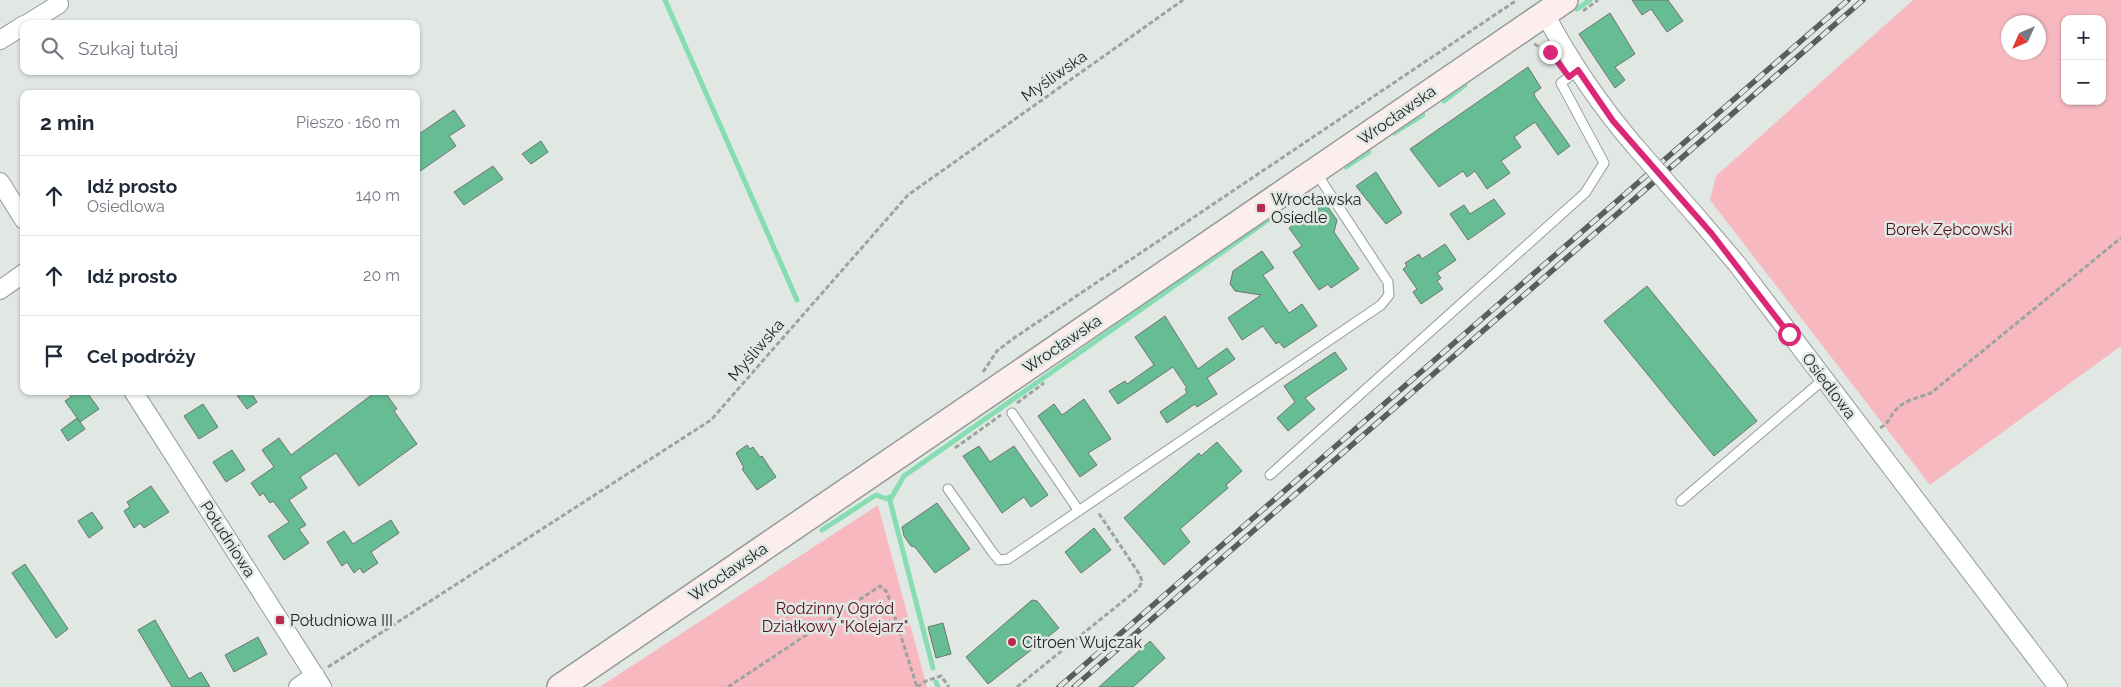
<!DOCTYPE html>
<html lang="pl">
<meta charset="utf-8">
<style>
:root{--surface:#fff;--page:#f6f6f7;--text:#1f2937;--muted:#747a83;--line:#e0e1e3}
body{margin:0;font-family:Raleway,sans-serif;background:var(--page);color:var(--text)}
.controls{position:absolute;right:15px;top:15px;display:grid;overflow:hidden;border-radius:10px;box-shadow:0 1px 4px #0004}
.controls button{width:45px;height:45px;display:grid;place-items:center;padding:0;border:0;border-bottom:1px solid var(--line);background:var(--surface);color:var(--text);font:25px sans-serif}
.compass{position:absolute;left:2001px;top:15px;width:45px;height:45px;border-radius:50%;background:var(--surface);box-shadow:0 1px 4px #0004;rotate:225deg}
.stop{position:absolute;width:15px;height:15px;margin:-11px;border:4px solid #db2777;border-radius:50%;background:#fff}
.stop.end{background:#db2777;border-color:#fff;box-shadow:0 1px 5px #0008}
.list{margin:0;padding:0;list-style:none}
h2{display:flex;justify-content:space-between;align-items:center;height:65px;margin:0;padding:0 20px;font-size:21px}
h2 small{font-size:16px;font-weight:400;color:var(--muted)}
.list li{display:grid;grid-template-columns:32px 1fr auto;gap:15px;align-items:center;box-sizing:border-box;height:80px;padding:0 20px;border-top:1px solid var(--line)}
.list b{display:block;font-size:19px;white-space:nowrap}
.list p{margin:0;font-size:16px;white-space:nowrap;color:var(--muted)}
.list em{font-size:16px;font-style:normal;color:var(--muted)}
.icon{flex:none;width:28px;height:28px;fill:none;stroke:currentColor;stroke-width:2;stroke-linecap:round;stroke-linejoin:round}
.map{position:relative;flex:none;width:2121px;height:687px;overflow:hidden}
.search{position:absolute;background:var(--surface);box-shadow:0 1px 4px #0004;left:20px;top:20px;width:400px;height:55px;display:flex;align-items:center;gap:12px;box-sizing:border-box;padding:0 18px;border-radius:10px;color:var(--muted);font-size:19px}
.panel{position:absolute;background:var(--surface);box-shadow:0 1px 4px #0004;left:20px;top:90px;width:400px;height:305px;border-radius:10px}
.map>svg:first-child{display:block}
</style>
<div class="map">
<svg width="2121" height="687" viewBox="0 0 2121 687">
<rect width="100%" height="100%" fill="#e1e8e4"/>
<path fill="#f7b9bf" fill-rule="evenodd" d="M 1913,0 L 2121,0 L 2121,346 L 1930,485 L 1710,200 L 1716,176 ZM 2065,19 L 2102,19 L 2102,101 L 2065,101 ZM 2008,22 L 2038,22 L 2038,52 L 2008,52 Z
M 878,505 L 927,687 L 600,687 L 601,686 Z"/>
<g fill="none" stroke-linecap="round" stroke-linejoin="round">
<path stroke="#87ddb2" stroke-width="5" d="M 665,0 L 797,300
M 1577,9 L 1590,0
M 1444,101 L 1465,85
M 1394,133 L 1423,115
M 1346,167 L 1369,152
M 889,497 L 933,668
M 822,530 L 876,495 L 890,500 L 904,476 L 1268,220
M 936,682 L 938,687"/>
</g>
<path fill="#67bd93" stroke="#6d7470" d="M 1632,0 L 1668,0 L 1683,21 L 1667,32 L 1651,9 L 1642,15 Z
M 1610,13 L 1635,54 L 1615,67 L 1625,80 L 1615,88 L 1579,34 Z
M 1528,67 L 1541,88 L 1534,93 L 1535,97 L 1570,146 L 1558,155 L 1535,122 L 1514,137 L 1521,147 L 1501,161 L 1510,173 L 1487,189 L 1475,171 L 1467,177 L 1463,171 L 1439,187 L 1410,149 Z
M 454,110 L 465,126 L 449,136 L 456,146 L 416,174 L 416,136 Z
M 541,141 L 548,152 L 531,164 L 522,154 Z
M 493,166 L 503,179 L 464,205 L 454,192 Z
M 1376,172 L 1402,213 L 1386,224 L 1356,186 Z
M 1322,199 L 1337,220 L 1334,232 L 1359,269 L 1331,288 L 1328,284 L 1319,290 L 1293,252 L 1302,246 L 1289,228 L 1308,213 L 1316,217 Z
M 1494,199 L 1505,214 L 1468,240 L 1450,214 L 1464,205 L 1470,214 Z
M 1445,244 L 1456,260 L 1437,273 L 1441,278 L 1437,281 L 1443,289 L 1421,304 L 1413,292 L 1417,289 L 1403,269 L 1407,266 L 1405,263 L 1419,254 L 1422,259 Z
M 1262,251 L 1274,268 L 1263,275 L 1289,313 L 1302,304 L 1317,326 L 1284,348 L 1279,342 L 1276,344 L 1263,326 L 1242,340 L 1228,318 L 1261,295 L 1235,291 L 1230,284 L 1233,271 Z
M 1647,286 L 1757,421 L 1714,456 L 1604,321 Z
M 1165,316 L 1198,369 L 1227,348 L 1235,359 L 1207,378 L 1217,394 L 1197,407 L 1195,404 L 1167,423 L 1160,412 L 1187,393 L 1185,389 L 1187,388 L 1173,367 L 1118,404 L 1109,391 L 1125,381 L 1127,384 L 1154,365 L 1135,337 Z
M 1335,352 L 1347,369 L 1305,398 L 1315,409 L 1288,431 L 1277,418 L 1295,402 L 1284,386 Z
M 67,391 L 86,391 L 99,409 L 80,422 L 65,401 L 71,397 Z
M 234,391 L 250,391 L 257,402 L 247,409 Z
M 377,391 L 384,391 L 397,409 L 394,411 L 417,444 L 359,486 L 336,453 L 300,477 L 307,488 L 289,500 L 306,525 L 299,529 L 309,543 L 284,560 L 268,536 L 289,522 L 273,501 L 270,503 L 263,493 L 260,496 L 251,483 L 274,467 L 262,450 L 279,438 L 291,455 Z
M 1084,399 L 1111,439 L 1088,453 L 1097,465 L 1080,477 L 1038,416 L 1054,404 L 1062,415 Z
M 203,404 L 218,427 L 199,439 L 184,416 Z
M 77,418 L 85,429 L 68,441 L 61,430 Z
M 1217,442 L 1242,471 L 1226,485 L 1228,488 L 1180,529 L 1190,542 L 1164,565 L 1124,518 L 1199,453 L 1201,456 Z
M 747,445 L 750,449 L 753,447 L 760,457 L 762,456 L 776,477 L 757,490 L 742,469 L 744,468 L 736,453 Z
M 979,446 L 990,462 L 1014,446 L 1048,495 L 1031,507 L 1024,497 L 1002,513 L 963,456 Z
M 232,450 L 245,470 L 226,482 L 213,462 Z
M 151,486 L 169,512 L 144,528 L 140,523 L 134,528 L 124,511 L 130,507 L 127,502 Z
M 937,503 L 970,549 L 935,573 L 915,547 L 911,546 L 904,536 L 902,527 Z
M 92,512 L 103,528 L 89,538 L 78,521 Z
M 391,520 L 399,533 L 371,552 L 378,563 L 363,573 L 360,568 L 354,573 L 347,562 L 342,566 L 327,542 L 344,531 L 353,544 Z
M 1094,528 L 1111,550 L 1081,573 L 1065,552 Z
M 25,564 L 68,629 L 56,638 L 12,573 Z
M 1032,600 L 1037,601 L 1059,628 L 988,684 L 966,657 Z
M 155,620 L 189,679 L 201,672 L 210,687 L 172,687 L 138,630 Z
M 943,623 L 951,654 L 936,658 L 928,627 Z
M 258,637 L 267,654 L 234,672 L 225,655 Z
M 1150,641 L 1165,658 L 1133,687 L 1099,687 Z"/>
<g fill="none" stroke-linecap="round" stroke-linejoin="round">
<g stroke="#959c98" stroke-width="11">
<path id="service" d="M 1012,413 L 1079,511
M 1270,475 L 1585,193 L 1604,163 L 1561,83 L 1578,70
M 948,489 L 993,553 L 999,560 L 1008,559 L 1381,305 L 1389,295 L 1388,282 L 1315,171
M 1681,501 L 1824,379"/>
</g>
<g stroke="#959c98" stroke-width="20">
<path id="minor" d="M 1545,14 C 1570,61 1599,104 1634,145
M 27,24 L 59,4
M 0,40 L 24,25
M 0,182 L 24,220
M 1697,217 L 1737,264 L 2058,687
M 0,290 L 24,273
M 133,391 L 322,687
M 298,687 L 315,675"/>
</g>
<g stroke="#959c98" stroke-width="28">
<path id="secondary" d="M 560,687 L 1565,0"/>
</g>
<path stroke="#9da39f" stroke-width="3" stroke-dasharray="5 2.5" stroke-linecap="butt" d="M 1583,11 L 1598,0
M 1534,44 L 1546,50
M 983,372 L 997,351 L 1014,338 L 1517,0
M 1017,403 L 1044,383
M 1880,428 C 1889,423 1889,418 1895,411 C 1902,401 1920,397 1931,393 L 2121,238
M 955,448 L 1001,415
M 328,667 L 711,420 L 908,195 L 1183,0
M 728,687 L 880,586 L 887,592 L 917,687
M 917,687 L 926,681 L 941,676 L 949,687
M 1017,687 L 1138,589 L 1142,582 L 1140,575 L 1098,512"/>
<use href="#service" stroke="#fff" stroke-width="9"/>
<use href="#minor" stroke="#fff" stroke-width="18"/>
<use href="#secondary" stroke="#fceeef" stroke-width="25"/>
<g stroke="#5a5e5b" stroke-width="5.5">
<path id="rail" d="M 1059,687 L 1848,0
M 1074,687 L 1863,0"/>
</g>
<use href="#rail" stroke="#e1e8e4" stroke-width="4" stroke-dasharray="11" stroke-linecap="butt"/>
<g stroke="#959c98" stroke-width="20" stroke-linecap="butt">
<path id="minor-bridge" d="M 1634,145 L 1697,217"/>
</g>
<use href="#minor-bridge" stroke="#fff" stroke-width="18"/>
</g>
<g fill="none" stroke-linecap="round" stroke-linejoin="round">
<path stroke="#db2777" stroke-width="6" d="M 1550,52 L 1569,77 L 1578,70 L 1613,121 L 1712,234 L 1789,334"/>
</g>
<g fill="#ba2a4e" stroke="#e1e8e4" stroke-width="2">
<rect x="1256" y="203" width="10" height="10" rx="2.5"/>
<rect x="275" y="615" width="10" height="10" rx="2.5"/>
<circle cx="1012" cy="642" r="5"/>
</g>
<g text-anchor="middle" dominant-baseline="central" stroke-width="5" stroke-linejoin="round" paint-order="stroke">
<g font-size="16" fill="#1e211f" stroke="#e1e8e4">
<text transform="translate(1054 76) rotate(-35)">Myśliwska</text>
<text transform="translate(1397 115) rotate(-35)">Wrocławska</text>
<text transform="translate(1062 344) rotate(-34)">Wrocławska</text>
<text transform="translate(756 350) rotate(-49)">Myśliwska</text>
<text transform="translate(1829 386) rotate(53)">Osiedlowa</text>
<text transform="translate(228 539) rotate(57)">Południowa</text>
<text transform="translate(728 572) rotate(-34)">Wrocławska</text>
</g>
<g font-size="16" fill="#1e211f" stroke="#e1e8e4" text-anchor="start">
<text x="1271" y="199">Wrocławska<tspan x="1271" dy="18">Osiedle</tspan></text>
<text x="290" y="620">Południowa III</text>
<text x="1022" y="642">Citroen Wujczak</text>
</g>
<g font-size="16" fill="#580c20" stroke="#e1e8e4">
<text x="1949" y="229">Borek Zębcowski</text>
<text x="835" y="608">Rodzinny Ogród<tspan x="835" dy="18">Działkowy "Kolejarz"</tspan></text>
</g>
</g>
</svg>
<div class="controls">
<button>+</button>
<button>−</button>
</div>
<svg class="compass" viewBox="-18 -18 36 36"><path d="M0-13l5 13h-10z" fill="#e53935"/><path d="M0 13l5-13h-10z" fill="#747a83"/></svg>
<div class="stop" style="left:1789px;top:334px"></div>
<div class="stop end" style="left:1550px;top:52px"></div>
<div class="search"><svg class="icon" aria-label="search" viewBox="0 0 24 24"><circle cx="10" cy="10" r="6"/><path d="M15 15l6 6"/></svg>Szukaj tutaj</div>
<section class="panel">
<h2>2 min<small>Pieszo · 160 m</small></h2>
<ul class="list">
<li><svg class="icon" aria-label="ahead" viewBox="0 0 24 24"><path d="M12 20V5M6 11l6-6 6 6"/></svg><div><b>Idź prosto</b><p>Osiedlowa</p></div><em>140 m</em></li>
<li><svg class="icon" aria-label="ahead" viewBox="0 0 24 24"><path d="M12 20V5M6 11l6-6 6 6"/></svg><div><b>Idź prosto</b></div><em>20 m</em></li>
<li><svg class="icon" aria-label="arrive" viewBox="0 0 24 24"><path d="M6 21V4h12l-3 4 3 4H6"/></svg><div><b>Cel podróży</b></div></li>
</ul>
</section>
</div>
